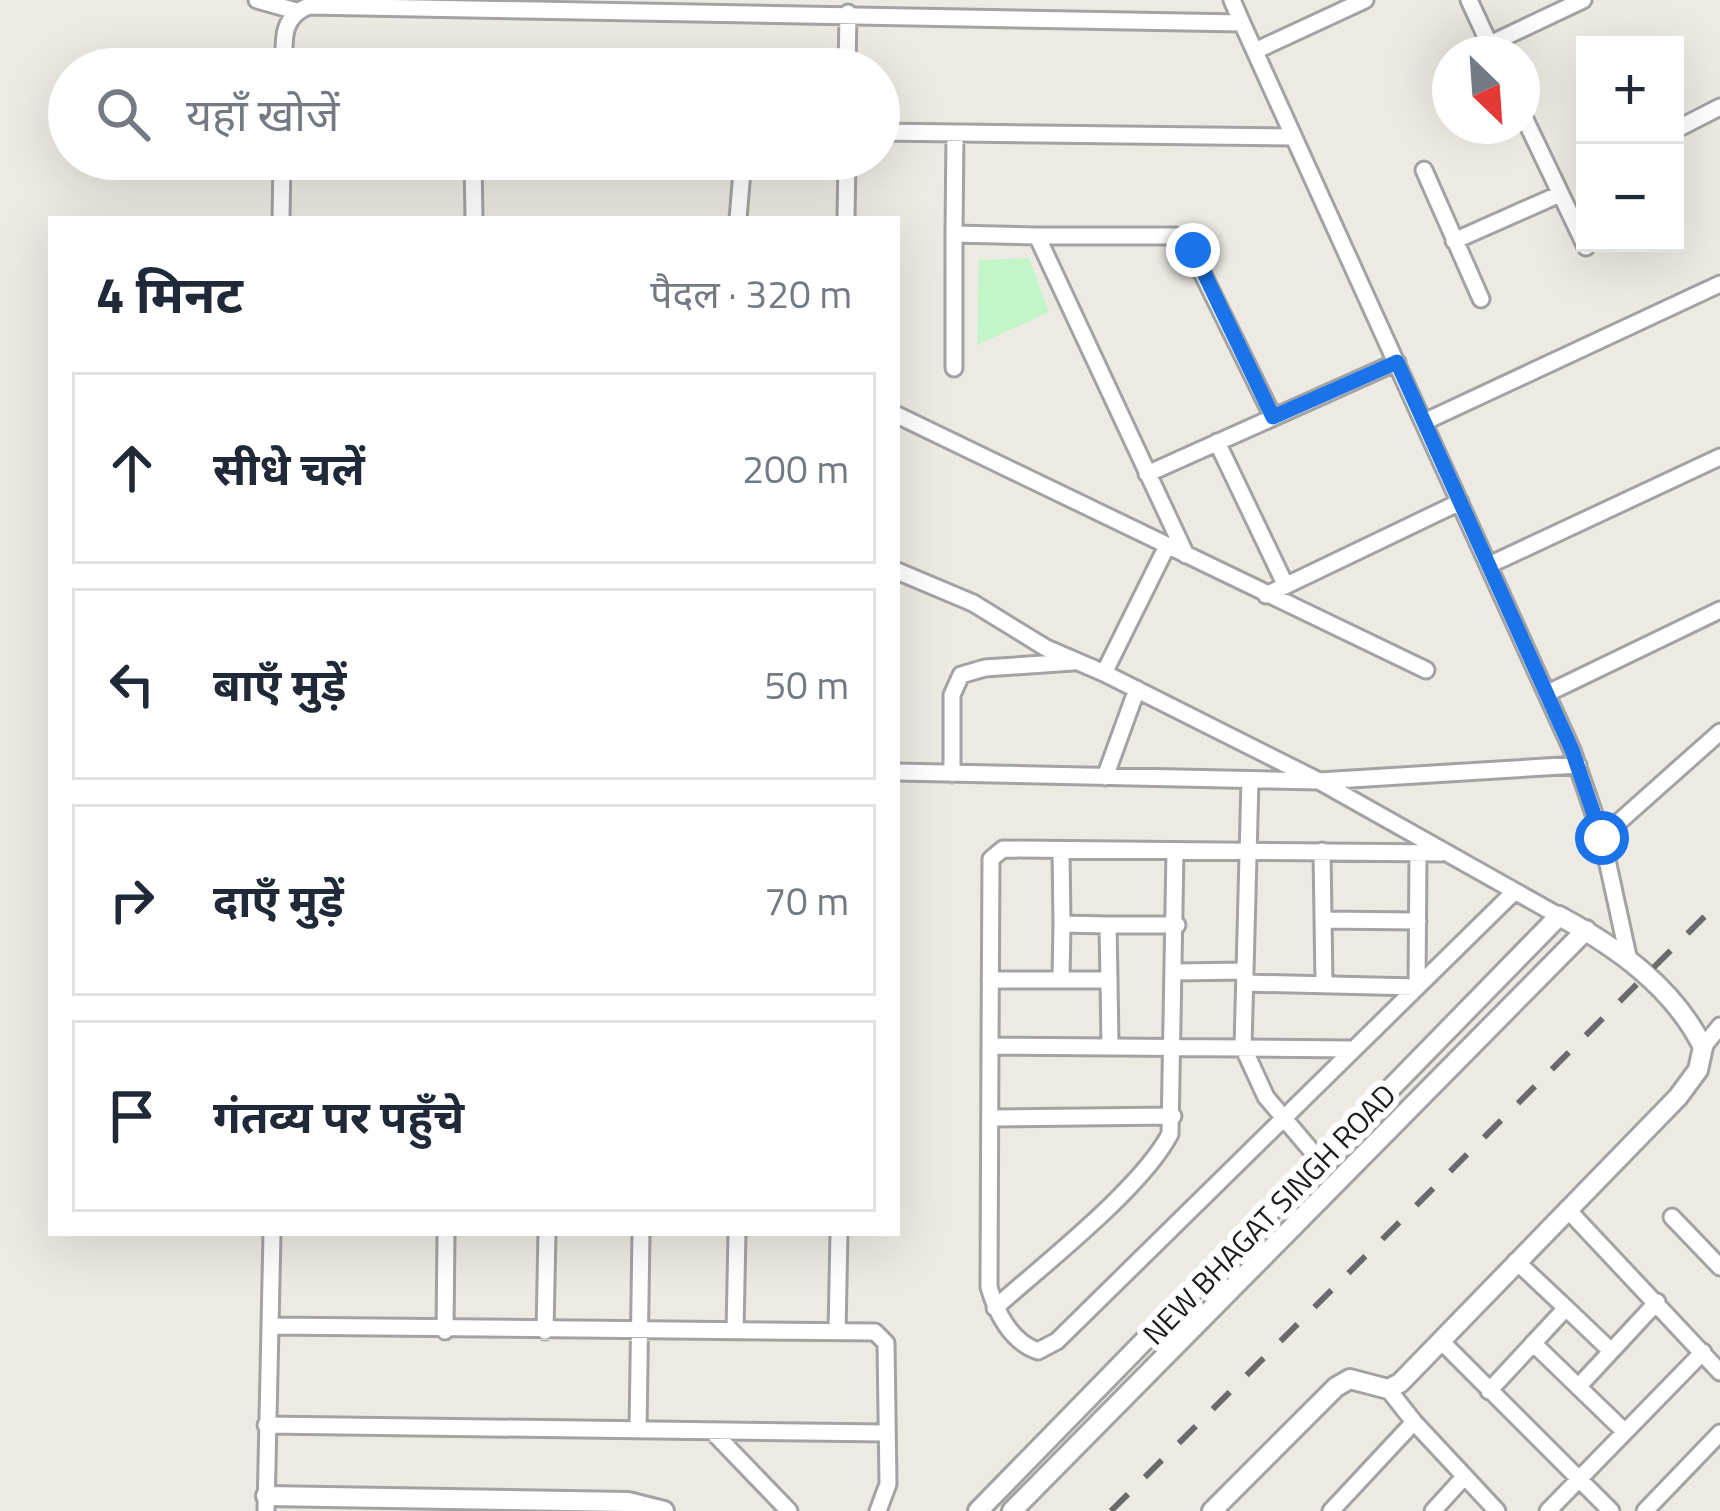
<!DOCTYPE html>
<html lang="hi">
<meta charset="utf-8">
<style>
:root{--surface:#fff;--page:#f6f6f7;--text:#1f2937;--muted:#747a83;--line:#e0e1e3}
body{margin:0;font-family:"Titillium Web","Noto Sans Devanagari",sans-serif;background:var(--page);color:var(--text)}
.controls{position:absolute;right:36px;top:36px;display:grid;overflow:hidden;border-radius:0px;box-shadow:0 12px 48px #0002}
.controls button{width:108px;height:108px;display:grid;place-items:center;padding:0;border:0;border-bottom:3px solid var(--line);background:var(--surface);color:var(--text);font:60px sans-serif}
.compass{position:absolute;left:1432px;top:36px;width:108px;height:108px;border-radius:50%;background:var(--surface);box-shadow:0 12px 48px #0002;rotate:155deg}
.stop{position:absolute;width:36px;height:36px;margin:-27px;border:9px solid #1a73e8;border-radius:50%;background:#fff}
.stop.end{background:#1a73e8;border-color:#fff;box-shadow:0 3px 12px #0008}
.list{margin:0;padding:0;list-style:none}
h2{display:flex;justify-content:space-between;align-items:center;height:156px;margin:0;padding:0 48px;font-size:51px}
h2 small{font-size:39px;font-weight:400;color:var(--muted)}
.list li{display:grid;grid-template-columns:78px 1fr auto;gap:36px;align-items:center;box-sizing:border-box;height:192px;margin:0 24px 24px;padding:0 24px;border:3px solid var(--line);border-radius:0px}
.list b{display:block;font-size:45px;white-space:nowrap}
.list em{font-size:39px;font-style:normal;color:var(--muted)}
.icon{flex:none;width:66px;height:66px;fill:none;stroke:currentColor;stroke-width:2;stroke-linecap:round;stroke-linejoin:round}
.map{position:relative;flex:none;width:1720px;height:1511px;overflow:hidden}
.search{position:absolute;background:var(--surface);box-shadow:0 12px 48px #0002;left:48px;top:48px;width:852px;height:132px;display:flex;align-items:center;gap:30px;box-sizing:border-box;padding:0 42px;border-radius:66px;color:var(--muted);font-size:45px}
.panel{position:absolute;background:var(--surface);box-shadow:0 12px 48px #0002;left:48px;top:216px;width:852px;height:1020px;border-radius:0px}
.map>svg:first-child{display:block}
</style>
<div class="map">
<svg width="1720" height="1511" viewBox="0 0 1720 1511">
<rect width="100%" height="100%" fill="#edeae3"/>
<path fill="#c2f5c8" d="M 1029,258 L 1049,312 L 977,345 L 979,260 Z"/>
<g fill="none" stroke-linecap="round" stroke-linejoin="round">
<g stroke="#a3a3a3" stroke-width="21">
<path id="minor" d="M 257,0 L 296,11
M 1232,0 L 1242,23
M 1469,0 L 1494,54
M 1490,44 L 1583,0
M 1255,51 L 1365,0
M 472,67 L 473,69
M 284,69 C 284,42 280,17 309,6 L 1242,23 L 1572,750 L 1602,837 L 1628,956
M 847,69 L 848,13
M 1522,113 L 1586,247
M 1675,130 L 1720,107
M 879,132 L 1293,137
M 473,159 L 474,219
M 1424,170 L 1481,299
M 281,219 L 282,159
M 738,219 L 743,159
M 846,219 L 847,159
M 954,234 L 955,133
M 1454,241 L 1560,194
M 954,368 L 954,234 L 1037,236
M 897,415 L 1426,670
M 1424,422 L 1720,284
M 1217,442 L 1285,584
M 1147,474 L 1397,362
M 1167,546 L 1104,673 L 1319,781 L 1578,765
M 1186,555 L 1037,236 L 1176,236 L 1186,240 L 1273,417
M 1489,565 L 1720,457
M 897,571 L 973,603 L 1046,648 L 1104,673
M 1266,595 L 1460,502
M 1548,693 L 1720,610
M 897,772 L 1319,781 L 1559,916
M 952,774 L 952,695 L 961,675 L 985,668 L 1073,662
M 1105,777 L 1137,689
M 1250,780 L 1243,1047 L 1266,1097 L 1321,1162
M 1602,837 L 1720,732
M 1061,850 L 1062,924
M 1322,851 L 1324,984
M 1323,920 L 1418,921
M 1175,972 L 1245,971
M 1061,979 L 1062,924 L 1108,925
M 990,980 L 1109,980 L 1110,1046
M 1109,980 L 1108,925 L 1177,925
M 1245,983 L 1417,987 L 1418,853
M 990,1046 L 989,1287 C 996,1312 1011,1342 1038,1351 L 1057,1341 L 1514,892
M 1703,1047 L 1720,1026
M 1353,1049 L 990,1046 L 991,859 L 1003,849 L 1442,853
M 990,1118 L 1173,1116
M 1567,1209 L 1720,1372
M 1672,1217 L 1720,1267
M 995,1308 C 1044,1264 1141,1189 1170,1134 L 1175,851
M 1566,1308 L 1611,1351
M 271,1326 L 875,1332 L 886,1343 L 888,1484 L 878,1511
M 445,1331 L 446,1233
M 545,1331 L 547,1233
M 735,1331 L 737,1233
M 837,1332 L 839,1233
M 1441,1341 L 1611,1511
M 1533,1343 L 1625,1432
M 1578,1387 L 1657,1302
M 1388,1389 L 1414,1422 L 1497,1511
M 1489,1391 L 1566,1308 L 1516,1261
M 266,1425 L 886,1433
M 638,1430 L 641,1233
M 712,1431 L 789,1511
M 266,1511 L 272,1233
M 1331,1511 L 1414,1422
M 1433,1511 L 1464,1477
M 1548,1511 L 1703,1352
M 1645,1511 L 1720,1433"/>
</g>
<g stroke="#a3a3a3" stroke-width="24">
<path id="tertiary" d="M 266,1496 L 628,1502 L 664,1511
M 978,1511 L 1559,916 C 1617,947 1673,987 1703,1047 L 1698,1070 L 1678,1097 L 1400,1383 L 1388,1389 L 1350,1379 L 1336,1387 L 1212,1511
M 1012,1511 L 1586,930"/>
</g>
<use href="#minor" stroke="#fff" stroke-width="15"/>
<use href="#tertiary" stroke="#fff" stroke-width="18"/>
<path stroke="#6a6a6a" stroke-width="6" stroke-dasharray="24 24" stroke-linecap="butt" d="M 1111,1511 L 1720,901"/>
</g>
<g fill="none" stroke-linecap="round" stroke-linejoin="round">
<path stroke="#1a73e8" stroke-width="15" d="M 1193,250 L 1273,417 L 1397,362 L 1572,750 L 1602,838"/>
</g>
<g text-anchor="middle" dominant-baseline="central" stroke-width="12" stroke-linejoin="round" paint-order="stroke">
<g font-size="30" fill="#1c1c1c" stroke="#fff">
<text transform="translate(1269 1214) rotate(-46)">NEW BHAGAT SINGH ROAD</text>
</g>
</g>
</svg>
<div class="controls">
<button>+</button>
<button>−</button>
</div>
<svg class="compass" viewBox="-18 -18 36 36"><path d="M0-13l5 13h-10z" fill="#e53935"/><path d="M0 13l5-13h-10z" fill="#747a83"/></svg>
<div class="stop" style="left:1602px;top:838px"></div>
<div class="stop end" style="left:1193px;top:250px"></div>
<div class="search"><svg class="icon" aria-label="search" viewBox="0 0 24 24"><circle cx="10" cy="10" r="6"/><path d="M15 15l6 6"/></svg>यहाँ खोजें</div>
<section class="panel">
<h2>4 मिनट<small>पैदल · 320 m</small></h2>
<ul class="list">
<li><svg class="icon" aria-label="ahead" viewBox="0 0 24 24"><path d="M12 20V5M6 11l6-6 6 6"/></svg><div><b>सीधे चलें</b></div><em>200 m</em></li>
<li><svg class="icon" aria-label="left" viewBox="0 0 24 24"><path d="M17 20v-9H6M10 6l-5 5 5 5"/></svg><div><b>बाएँ मुड़ें</b></div><em>50 m</em></li>
<li><svg class="icon" aria-label="right" viewBox="0 0 24 24"><path d="M7 20v-9h11M14 6l5 5-5 5"/></svg><div><b>दाएँ मुड़ें</b></div><em>70 m</em></li>
<li><svg class="icon" aria-label="arrive" viewBox="0 0 24 24"><path d="M6 21V4h12l-3 4 3 4H6"/></svg><div><b>गंतव्य पर पहुँचे</b></div></li>
</ul>
</section>
</div>
